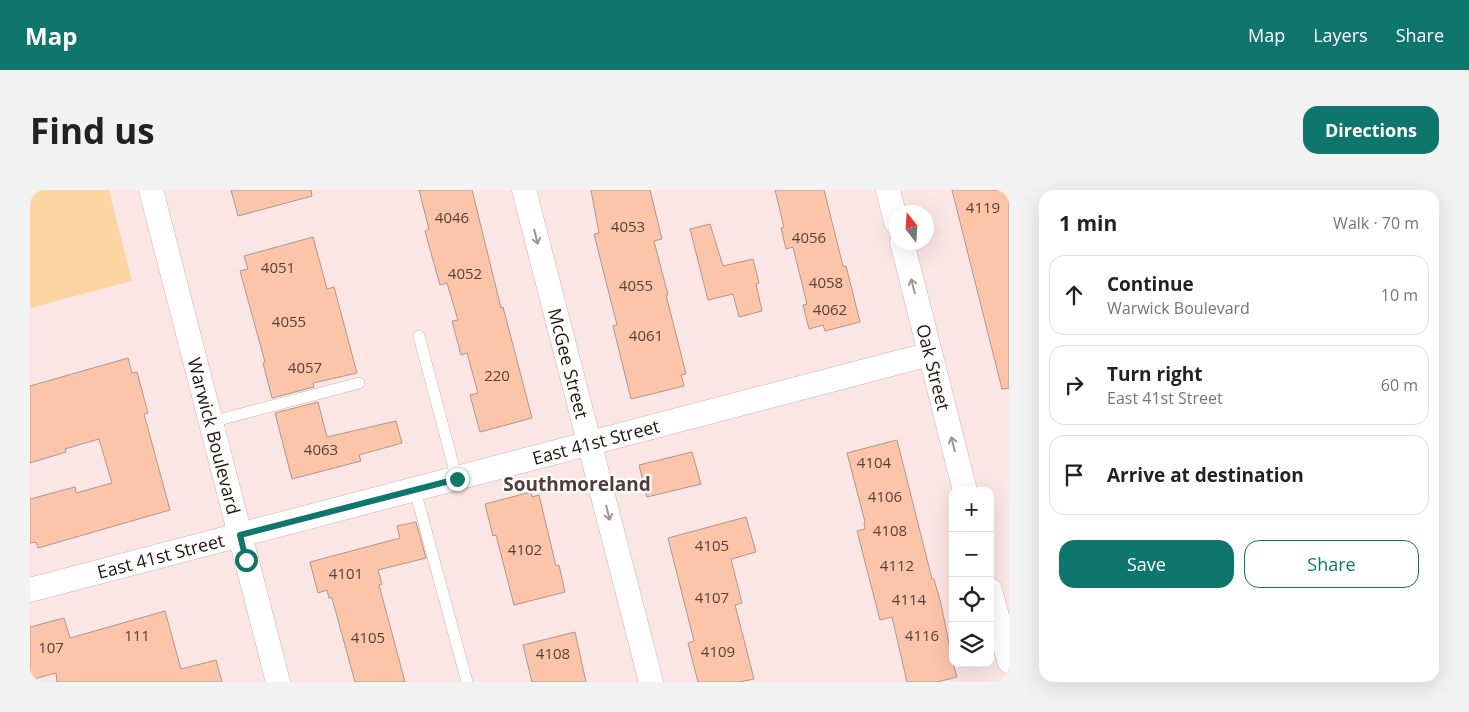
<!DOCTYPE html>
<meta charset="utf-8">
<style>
:root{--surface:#fff;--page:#f2f2f2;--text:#222;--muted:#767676;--line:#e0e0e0;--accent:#0f766e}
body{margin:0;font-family:"Open Sans",sans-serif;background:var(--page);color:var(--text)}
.controls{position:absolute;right:15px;bottom:15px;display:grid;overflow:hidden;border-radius:10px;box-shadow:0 5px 20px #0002}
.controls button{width:45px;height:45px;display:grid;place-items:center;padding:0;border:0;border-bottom:1px solid var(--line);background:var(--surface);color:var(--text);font:25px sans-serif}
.compass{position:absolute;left:859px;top:15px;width:45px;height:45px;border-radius:50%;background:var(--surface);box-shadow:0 5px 20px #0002;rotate:343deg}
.stop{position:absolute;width:15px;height:15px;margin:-11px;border:4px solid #0f766e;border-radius:50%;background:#fff}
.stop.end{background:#0f766e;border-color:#fff;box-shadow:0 1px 5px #0008}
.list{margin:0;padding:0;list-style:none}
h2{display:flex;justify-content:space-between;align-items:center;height:65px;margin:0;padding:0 20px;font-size:21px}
h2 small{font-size:16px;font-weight:400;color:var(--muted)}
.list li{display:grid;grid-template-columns:32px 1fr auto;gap:15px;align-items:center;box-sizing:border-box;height:80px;margin:0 10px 10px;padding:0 10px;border:1px solid var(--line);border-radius:15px}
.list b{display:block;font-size:19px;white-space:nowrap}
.list p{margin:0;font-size:16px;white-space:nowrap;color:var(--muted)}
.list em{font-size:16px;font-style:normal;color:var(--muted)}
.actions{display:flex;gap:10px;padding:15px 20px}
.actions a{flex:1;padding:11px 0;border:1px solid var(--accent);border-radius:15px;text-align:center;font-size:18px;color:var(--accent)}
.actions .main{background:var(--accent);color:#fff}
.icon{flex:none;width:28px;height:28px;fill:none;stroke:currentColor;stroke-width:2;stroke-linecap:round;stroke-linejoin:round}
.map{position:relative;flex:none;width:979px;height:492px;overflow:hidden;border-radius:15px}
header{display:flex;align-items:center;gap:30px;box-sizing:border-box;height:70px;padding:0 25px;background:var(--accent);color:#fff}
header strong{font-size:24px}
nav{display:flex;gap:28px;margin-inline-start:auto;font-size:18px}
.intro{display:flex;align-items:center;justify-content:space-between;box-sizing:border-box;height:120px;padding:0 30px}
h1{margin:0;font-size:35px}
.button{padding:12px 22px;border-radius:15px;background:var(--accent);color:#fff;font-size:18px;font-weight:700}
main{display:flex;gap:30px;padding:0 30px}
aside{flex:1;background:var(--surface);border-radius:15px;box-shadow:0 5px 20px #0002}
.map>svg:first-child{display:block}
</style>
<header>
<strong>Map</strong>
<nav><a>Map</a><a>Layers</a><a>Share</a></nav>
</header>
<div class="intro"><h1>Find us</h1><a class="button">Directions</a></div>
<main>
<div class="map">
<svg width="979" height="492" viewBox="0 0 979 492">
<rect width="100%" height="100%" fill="#fce6e5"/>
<path fill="#fbd6a2" d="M 0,0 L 79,0 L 102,91 L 0,118 Z"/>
<path fill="#fcc5aa" stroke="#ad978c" d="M 201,0 L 281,0 L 282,6 L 208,26 Z
M 389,0 L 442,0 L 471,118 L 473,117 L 502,228 L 450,242 L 440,205 L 448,203 L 437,163 L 431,165 L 422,131 L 428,130 L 417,93 L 410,95 L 401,63 L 395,41 L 399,39 Z
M 561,0 L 620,0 L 632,49 L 624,51 L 638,105 L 636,105 L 656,184 L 651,185 L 654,196 L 601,209 L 583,136 L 587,135 L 564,44 L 569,43 Z
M 745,0 L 794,0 L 813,76 L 816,76 L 830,132 L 795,141 L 793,135 L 779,139 L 773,115 L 777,114 L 763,57 L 756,59 L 751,38 L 754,37 Z
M 922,0 L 979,0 L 979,198 L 972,199 Z
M 680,34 L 693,76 L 723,69 L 729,93 L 726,94 L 732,121 L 709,127 L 703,104 L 678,110 L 660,39 Z
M 283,47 L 297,99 L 304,97 L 327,183 L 283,193 L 284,197 L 242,208 L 233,173 L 235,172 L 210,81 L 218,79 L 214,66 Z
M 98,168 L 102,183 L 107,182 L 118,223 L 114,224 L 140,320 L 8,358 L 6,352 L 0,353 L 0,309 L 45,297 L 46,303 L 82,293 L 69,249 L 35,259 L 36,262 L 0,273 L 0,196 Z
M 288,212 L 297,247 L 366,231 L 372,253 L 329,265 L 331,271 L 262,289 L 245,223 Z
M 867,250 L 902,389 L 904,389 L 911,414 L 923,473 L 927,487 L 907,492 L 877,492 L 862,427 L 850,430 L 827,341 L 835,339 L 834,333 L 835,332 L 817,263 Z
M 662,262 L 671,294 L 617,307 L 609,275 Z
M 501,302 L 502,307 L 509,305 L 526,376 L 529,375 L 535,402 L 484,415 L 466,345 L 463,346 L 455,314 Z
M 716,327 L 726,362 L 701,369 L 712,413 L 705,415 L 724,489 L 709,492 L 668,492 L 658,453 L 664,451 L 638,348 Z
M 386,332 L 396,368 L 348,380 L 352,394 L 349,395 L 375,492 L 325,492 L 302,408 L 299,408 L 297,400 L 288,403 L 280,372 L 370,348 L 367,336 Z
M 135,421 L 151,479 L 186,470 L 192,492 L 27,492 L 26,483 L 0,490 L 0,437 L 34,428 L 40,448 Z
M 545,442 L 556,492 L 502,492 L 493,455 Z"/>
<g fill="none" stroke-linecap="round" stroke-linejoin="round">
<g stroke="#cbb1b0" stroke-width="12">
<path id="lane" d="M 389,146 L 427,289
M 181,232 L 329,193
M 385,300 L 437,492"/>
</g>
<g stroke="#cbb1b0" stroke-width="25">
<g id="street">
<path id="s1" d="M 121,0 L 248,492"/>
<path id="s2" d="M 494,0 L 621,492"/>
<path d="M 858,0 L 866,32"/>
<path id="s3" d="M 872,52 L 935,301"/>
<path id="s4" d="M 0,400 L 900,164"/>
<path d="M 960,400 L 979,471"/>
</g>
</g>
<use href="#lane" stroke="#fff" stroke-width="11"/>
<use href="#street" stroke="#fff" stroke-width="24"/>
</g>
<defs><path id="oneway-shaft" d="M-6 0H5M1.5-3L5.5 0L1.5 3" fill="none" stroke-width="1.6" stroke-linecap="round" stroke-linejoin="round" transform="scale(1.25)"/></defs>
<g stroke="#9a9695">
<use href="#oneway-shaft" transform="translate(506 47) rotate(76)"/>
<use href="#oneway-shaft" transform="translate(883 96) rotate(-104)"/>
<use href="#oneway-shaft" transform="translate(923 254) rotate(-104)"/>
<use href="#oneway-shaft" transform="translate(578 323) rotate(76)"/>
</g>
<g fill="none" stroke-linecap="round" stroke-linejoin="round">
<path stroke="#0f766e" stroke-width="6" d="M 216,370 L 210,345 L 427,289"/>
</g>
<g text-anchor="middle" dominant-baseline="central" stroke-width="4.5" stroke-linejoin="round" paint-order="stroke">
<g font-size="15" fill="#56413a">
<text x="953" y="17">4119</text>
<text x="422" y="27">4046</text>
<text x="598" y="36">4053</text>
<text x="779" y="47">4056</text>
<text x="248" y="77">4051</text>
<text x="435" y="83">4052</text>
<text x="796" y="92">4058</text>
<text x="606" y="95">4055</text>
<text x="800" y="119">4062</text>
<text x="259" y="131">4055</text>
<text x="616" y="145">4061</text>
<text x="275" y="177">4057</text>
<text x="467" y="185">220</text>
<text x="291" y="259">4063</text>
<text x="844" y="272">4104</text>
<text x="855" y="306">4106</text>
<text x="860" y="340">4108</text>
<text x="682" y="355">4105</text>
<text x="495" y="359">4102</text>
<text x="867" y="375">4112</text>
<text x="316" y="383">4101</text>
<text x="682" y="407">4107</text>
<text x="879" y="409">4114</text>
<text x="107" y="445">111</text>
<text x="892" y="445">4116</text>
<text x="338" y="447">4105</text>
<text x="21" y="457">107</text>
<text x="688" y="461">4109</text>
<text x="523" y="463">4108</text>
</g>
<g font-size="18" fill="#1e1514" stroke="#fff">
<text stroke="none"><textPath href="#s2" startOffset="179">McGee Street</textPath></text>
<text stroke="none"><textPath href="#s3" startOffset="129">Oak Street</textPath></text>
<text stroke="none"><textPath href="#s1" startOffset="254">Warwick Boulevard</textPath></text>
<text stroke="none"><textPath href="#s4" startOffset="585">East 41st Street</textPath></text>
<text stroke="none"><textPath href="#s4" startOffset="135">East 41st Street</textPath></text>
</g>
<g font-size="19" font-weight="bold" fill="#513c3c" stroke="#fff">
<text x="547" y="294">Southmoreland</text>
</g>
</g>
</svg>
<div class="controls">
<button>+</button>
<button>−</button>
<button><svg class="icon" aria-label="locate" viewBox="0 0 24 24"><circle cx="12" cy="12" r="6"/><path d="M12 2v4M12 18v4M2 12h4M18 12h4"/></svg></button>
<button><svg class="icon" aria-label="layers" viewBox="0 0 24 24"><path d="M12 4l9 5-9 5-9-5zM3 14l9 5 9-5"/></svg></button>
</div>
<svg class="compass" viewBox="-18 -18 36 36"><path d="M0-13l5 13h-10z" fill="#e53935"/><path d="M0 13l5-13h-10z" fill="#767676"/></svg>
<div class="stop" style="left:216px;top:370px"></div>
<div class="stop end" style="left:427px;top:289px"></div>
</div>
<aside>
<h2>1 min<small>Walk · 70 m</small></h2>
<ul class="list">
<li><svg class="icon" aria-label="ahead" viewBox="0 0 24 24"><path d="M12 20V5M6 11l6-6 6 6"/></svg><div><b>Continue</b><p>Warwick Boulevard</p></div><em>10 m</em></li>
<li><svg class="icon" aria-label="right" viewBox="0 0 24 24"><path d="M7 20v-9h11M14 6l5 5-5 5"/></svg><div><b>Turn right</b><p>East 41st Street</p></div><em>60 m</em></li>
<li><svg class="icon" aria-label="arrive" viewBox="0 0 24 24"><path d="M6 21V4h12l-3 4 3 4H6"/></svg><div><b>Arrive at destination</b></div></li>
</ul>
<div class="actions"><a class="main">Save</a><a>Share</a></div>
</aside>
</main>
